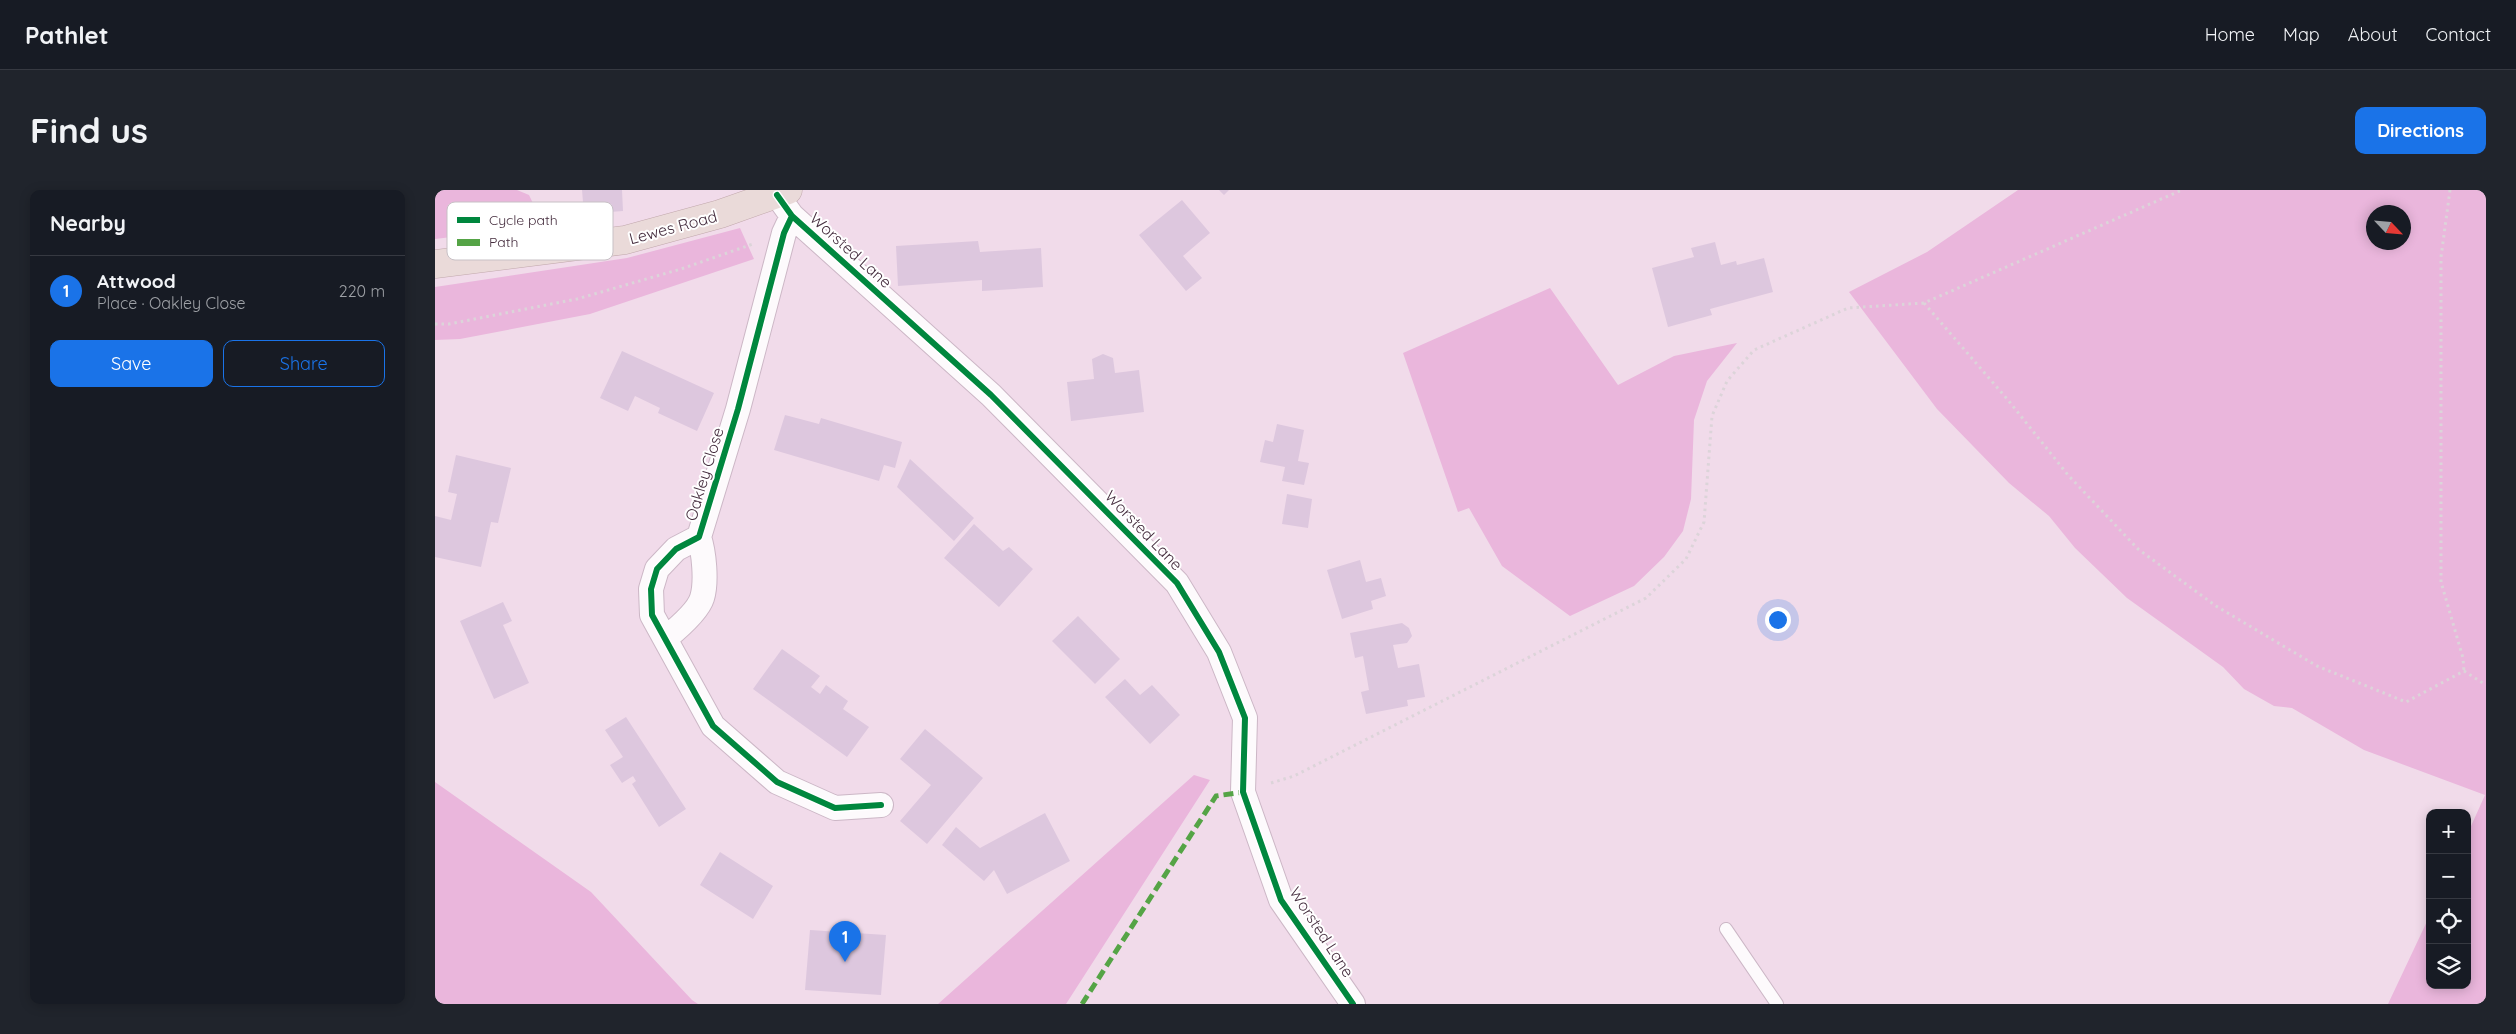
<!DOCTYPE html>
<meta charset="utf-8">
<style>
:root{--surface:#171b24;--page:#20242c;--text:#f1f3f6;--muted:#9ea1a6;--line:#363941;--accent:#1a73e8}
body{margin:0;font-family:Quicksand,sans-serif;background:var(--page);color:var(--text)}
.controls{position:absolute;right:15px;bottom:15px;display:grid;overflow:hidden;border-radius:10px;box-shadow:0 2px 12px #0003}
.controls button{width:45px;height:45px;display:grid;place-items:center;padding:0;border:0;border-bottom:1px solid var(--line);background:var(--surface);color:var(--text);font:25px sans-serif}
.compass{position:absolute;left:1931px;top:15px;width:45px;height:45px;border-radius:50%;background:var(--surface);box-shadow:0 2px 12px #0003;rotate:116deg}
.you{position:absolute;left:1342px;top:429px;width:18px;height:18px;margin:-12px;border:4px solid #fff;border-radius:50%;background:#1a73e8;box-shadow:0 0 0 8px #1a73e833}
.badge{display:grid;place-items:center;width:32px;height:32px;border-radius:50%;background:var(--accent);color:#fff;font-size:16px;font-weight:700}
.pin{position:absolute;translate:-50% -41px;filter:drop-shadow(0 1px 2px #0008)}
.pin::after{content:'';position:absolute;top:26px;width:18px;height:15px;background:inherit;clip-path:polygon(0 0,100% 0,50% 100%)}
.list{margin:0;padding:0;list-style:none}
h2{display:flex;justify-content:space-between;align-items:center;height:65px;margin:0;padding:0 20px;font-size:21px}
h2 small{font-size:16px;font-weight:400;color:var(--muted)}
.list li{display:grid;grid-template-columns:32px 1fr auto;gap:15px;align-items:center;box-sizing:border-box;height:70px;padding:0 20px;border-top:1px solid var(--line)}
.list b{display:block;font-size:19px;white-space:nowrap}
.list p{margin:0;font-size:16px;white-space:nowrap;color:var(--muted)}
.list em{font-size:16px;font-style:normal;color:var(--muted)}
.actions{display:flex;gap:10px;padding:15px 20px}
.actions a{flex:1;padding:11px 0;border:1px solid var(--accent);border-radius:10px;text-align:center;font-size:18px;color:var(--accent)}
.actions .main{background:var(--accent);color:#fff}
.icon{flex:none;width:28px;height:28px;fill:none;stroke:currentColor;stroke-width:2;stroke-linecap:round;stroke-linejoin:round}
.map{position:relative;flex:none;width:2051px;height:814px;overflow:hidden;border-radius:10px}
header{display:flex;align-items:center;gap:30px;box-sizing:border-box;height:70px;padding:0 25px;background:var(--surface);border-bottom:1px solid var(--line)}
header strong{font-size:24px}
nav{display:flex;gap:28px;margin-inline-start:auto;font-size:18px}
.intro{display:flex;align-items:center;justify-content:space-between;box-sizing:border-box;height:120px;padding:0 30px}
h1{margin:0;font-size:35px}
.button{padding:12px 22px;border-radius:10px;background:var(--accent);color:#fff;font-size:18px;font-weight:700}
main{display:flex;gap:30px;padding:0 30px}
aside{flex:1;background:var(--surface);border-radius:10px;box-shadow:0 2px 12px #0003}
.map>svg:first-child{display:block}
</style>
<header>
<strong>Pathlet</strong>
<nav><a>Home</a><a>Map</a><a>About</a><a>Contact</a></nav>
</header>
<div class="intro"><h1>Find us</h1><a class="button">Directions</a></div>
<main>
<aside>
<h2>Nearby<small></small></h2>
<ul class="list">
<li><span class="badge">1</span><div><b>Attwood</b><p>Place · Oakley Close</p></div><em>220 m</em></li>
</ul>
<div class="actions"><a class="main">Save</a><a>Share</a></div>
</aside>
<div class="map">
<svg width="2051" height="814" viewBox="0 0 2051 814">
<rect width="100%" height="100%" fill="#f1dbea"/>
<path fill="#eab6dc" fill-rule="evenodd" d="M 0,0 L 82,0 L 94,5 L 109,36 L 0,49 Z
M 1583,0 L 2051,0 L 2051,814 L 1953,814 L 1995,725 L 1995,795 L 2032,795 L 2032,645 L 2050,605 L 1929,560 L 1857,518 L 1839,516 L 1809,499 L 1788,477 L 1692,408 L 1640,358 L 1614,326 L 1574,293 L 1502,219 L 1414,102 L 1492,62 ZM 1938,22 L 1968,22 L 1968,52 L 1938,52 Z
M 305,38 L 319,69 L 155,124 L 25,149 L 0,150 L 0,97 L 192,68 Z
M 1115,98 L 1183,195 L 1239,166 L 1302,153 L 1272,191 L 1259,230 L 1256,309 L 1248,341 L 1229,367 L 1199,396 L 1135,426 L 1067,376 L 1034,318 L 1023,322 L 968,163 Z
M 759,585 L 775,590 L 631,814 L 503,814 Z
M 0,592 L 156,702 L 257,810 L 263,814 L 0,814 Z"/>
<path fill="#ddc7de" d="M 147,0 L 187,0 L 188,21 L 149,24 Z
M 784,0 L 794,0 L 789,5 Z
M 747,10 L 775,43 L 748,66 L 767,88 L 751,101 L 704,45 Z
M 543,51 L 545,62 L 606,58 L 608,97 L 547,101 L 547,90 L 463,96 L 461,56 Z
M 1280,52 L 1286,75 L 1301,71 L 1302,75 L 1329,68 L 1338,102 L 1275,119 L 1277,125 L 1233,137 L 1217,78 L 1259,67 L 1256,58 Z
M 187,161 L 279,203 L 262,241 L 223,223 L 225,218 L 200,206 L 193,221 L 165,208 Z
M 668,164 L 678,168 L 680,183 L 704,180 L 709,222 L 636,231 L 632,192 L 659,189 L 657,169 Z
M 350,225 L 384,234 L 386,228 L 467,252 L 460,278 L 449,275 L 444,291 L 339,260 Z
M 842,234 L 869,240 L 863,271 L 874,273 L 869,295 L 847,291 L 850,277 L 825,272 L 830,250 L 838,252 Z
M 21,265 L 76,278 L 63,333 L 56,332 L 46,377 L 0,367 L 0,326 L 16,330 L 22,304 L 13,302 Z
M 475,269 L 539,328 L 519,351 L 462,297 Z
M 852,304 L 877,309 L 873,338 L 847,334 Z
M 539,334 L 568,361 L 574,357 L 598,379 L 564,417 L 509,368 Z
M 925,370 L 931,392 L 946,388 L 951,406 L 936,411 L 938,419 L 907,429 L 892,380 Z
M 68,412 L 77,431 L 68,435 L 94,493 L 59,509 L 25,431 Z
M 643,426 L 685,469 L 660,494 L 617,451 Z
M 967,433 L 974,438 L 977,446 L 972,453 L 958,455 L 963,478 L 984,474 L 990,507 L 972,510 L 973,516 L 931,524 L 926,502 L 934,500 L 928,466 L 920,468 L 915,443 Z
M 347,459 L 385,486 L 376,497 L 385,504 L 391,495 L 413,511 L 408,519 L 434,537 L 412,567 L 318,499 Z
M 690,489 L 705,505 L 717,495 L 745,525 L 715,554 L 670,507 Z
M 191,527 L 251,619 L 224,637 L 197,594 L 201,591 L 198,586 L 187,593 L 175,575 L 188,567 L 170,540 Z
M 490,539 L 548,588 L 492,654 L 465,631 L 496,595 L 465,569 Z
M 610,623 L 635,671 L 572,704 L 559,680 L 549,691 L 507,655 L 521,637 L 545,658 Z
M 285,662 L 338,696 L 318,729 L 265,695 Z
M 375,740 L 451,745 L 446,805 L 370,800 Z"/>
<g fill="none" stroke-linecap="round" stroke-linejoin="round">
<g stroke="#ccb7c6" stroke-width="14">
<path id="lane" d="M 1291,739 L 1342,814"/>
</g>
<g stroke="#ccb7c6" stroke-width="26">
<path id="street" d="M 342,5 L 357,26 L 556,205 L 742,393 L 784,462 L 810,528 L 808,602 L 846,710 L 918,814
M 357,26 L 349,43 L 303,219 L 264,347 L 241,359 L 222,379 L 216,399 L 217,425 L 278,536 L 342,592 L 400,618 L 446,615
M 231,448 C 242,439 263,421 267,408 C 272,392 269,362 264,347"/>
</g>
<g stroke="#c1a8ac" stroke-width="29">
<path id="highway" d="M 0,74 L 190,50 L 285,24 L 353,0"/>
</g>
<path stroke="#dcd4d9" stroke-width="3" stroke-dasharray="2.5 4" stroke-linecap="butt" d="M 2015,0 L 2006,67 L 2006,392 L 2028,468 L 2029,481
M 1489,113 L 1573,210 L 1633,285 L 1703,359 L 1781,416 L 1882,476 L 1971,512 L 2029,481 L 2051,495
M 0,134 L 14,134 L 142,109 L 246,79 L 318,54
M 836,593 L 859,586 L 1211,408 L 1251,369 L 1269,332 L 1277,226 L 1292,191 L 1319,160 L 1413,118 L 1489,113 L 1747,0"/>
<use href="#lane" stroke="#fdfafc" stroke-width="12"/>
<use href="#street" stroke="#fdfafc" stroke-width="24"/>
<use href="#highway" stroke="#eadad9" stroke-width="28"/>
<path stroke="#55a446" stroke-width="5" stroke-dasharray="10 5" stroke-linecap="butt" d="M 647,814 L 781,606 L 808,602"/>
<g stroke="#fff" stroke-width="9">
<path id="cycleway" d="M 342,5 L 357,26 L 556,205 L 742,393 L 784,462 L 810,528 L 808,602 L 846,710 L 918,814
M 357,26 L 349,43 L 303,219 L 264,347 L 241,359 L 222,379 L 216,399 L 217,425 L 278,536 L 342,592 L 400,618 L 446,615"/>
</g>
<use href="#cycleway" stroke="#00873e" stroke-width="6"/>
</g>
<g text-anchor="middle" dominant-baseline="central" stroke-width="4" stroke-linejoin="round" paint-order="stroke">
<g font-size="16" fill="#452d3e" stroke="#fff">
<text transform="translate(238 37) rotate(-15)">Lewes Road</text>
<text transform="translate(416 60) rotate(42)">Worsted Lane</text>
<text transform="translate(269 284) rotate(-73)">Oakley Close</text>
<text transform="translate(709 340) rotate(46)">Worsted Lane</text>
<text transform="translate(887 742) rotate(57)">Worsted Lane</text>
</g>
</g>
<rect x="12" y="12" width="166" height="58" rx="8" fill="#fff" stroke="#c7c0c5" stroke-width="1"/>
<rect x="22" y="27" width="23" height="6" fill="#00873e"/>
<rect x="22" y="49" width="23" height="7" fill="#55a446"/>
<g font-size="14" fill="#452d3e">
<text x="54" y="35">Cycle path</text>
<text x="54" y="57">Path</text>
</g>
</svg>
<div class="controls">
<button>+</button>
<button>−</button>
<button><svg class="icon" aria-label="locate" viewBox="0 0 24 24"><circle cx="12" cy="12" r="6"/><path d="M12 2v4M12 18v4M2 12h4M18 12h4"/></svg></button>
<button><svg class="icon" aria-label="layers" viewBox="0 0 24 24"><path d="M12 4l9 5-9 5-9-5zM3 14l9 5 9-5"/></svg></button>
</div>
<svg class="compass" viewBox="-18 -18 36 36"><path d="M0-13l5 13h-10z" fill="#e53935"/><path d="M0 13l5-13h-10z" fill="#9ea1a6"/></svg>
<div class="you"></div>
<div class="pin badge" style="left:410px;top:772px">1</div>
</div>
</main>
